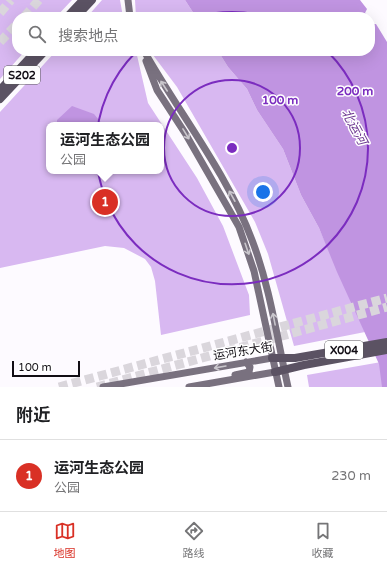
<!DOCTYPE html>
<html lang="zh">
<meta charset="utf-8">
<style>
:root{--surface:#fff;--page:#f6f6f6;--text:#202124;--muted:#757577;--line:#e0e0e0;--accent:#d93025}
body{margin:0;font-family:"Varela Round","Noto Sans SC",sans-serif;background:var(--page);color:var(--text)}
.scale{position:absolute;left:12px;bottom:10px;width:68px;box-sizing:border-box;padding-left:4px;border:2px solid #110d14;border-top:0;font-size:11px;line-height:14px;white-space:nowrap;color:#110d14;-webkit-text-stroke:3px #fff;paint-order:stroke}
.you{position:absolute;left:263px;top:192px;width:14px;height:14px;margin:-10px;border:3px solid #fff;border-radius:50%;background:#1a73e8;box-shadow:0 0 0 6px #1a73e833}
.badge{display:grid;place-items:center;width:26px;height:26px;border-radius:50%;background:var(--accent);color:#fff;font-size:13px;font-weight:700}
.pin{position:absolute;translate:-50% -50%;border:2px solid #fff;box-shadow:0 1px 4px #0006}
.popup{position:absolute;left:46px;top:122px;width:118px;height:52px;box-sizing:border-box;display:grid;place-content:center;border-radius:8px;background:var(--surface);filter:drop-shadow(0 1px 3px #0005);font-size:13px;white-space:nowrap;color:var(--muted)}
.popup b{font-size:15px;color:var(--text)}
.popup::after{content:'';position:absolute;left:50%;top:100%;margin-left:-8px;border:8px solid transparent;border-top-color:var(--surface)}
.list{margin:0;padding:0;list-style:none}
h2{display:flex;justify-content:space-between;align-items:center;height:52px;margin:0;padding:0 16px;font-size:17px}
h2 small{font-size:13px;font-weight:400;color:var(--muted)}
.list li{display:grid;grid-template-columns:26px 1fr auto;gap:12px;align-items:center;box-sizing:border-box;height:72px;padding:0 16px;border-top:1px solid var(--line)}
.list b{display:block;font-size:15px;white-space:nowrap}
.list p{margin:0;font-size:13px;white-space:nowrap;color:var(--muted)}
.list em{font-size:13px;font-style:normal;color:var(--muted)}
.icon{flex:none;width:22px;height:22px;fill:none;stroke:currentColor;stroke-width:2;stroke-linecap:round;stroke-linejoin:round}
.map{position:relative;flex:none;width:387px;height:387px;overflow:hidden}
.search{position:absolute;background:var(--surface);box-shadow:0 4px 16px #0002;left:12px;right:12px;top:12px;height:44px;display:flex;align-items:center;gap:10px;box-sizing:border-box;padding:0 14px;border-radius:16px;color:var(--muted);font-size:15px}
.sheet{height:124px;background:var(--surface)}
nav{display:flex;justify-content:space-around;align-items:center;box-sizing:border-box;height:56px;border-top:1px solid var(--line);background:var(--surface);font-size:11px;color:var(--muted)}
nav a{display:grid;justify-items:center;gap:2px}
nav .on{color:var(--accent)}
.map>svg:first-child{display:block}
</style>
<div class="map">
<svg width="387" height="387" viewBox="0 0 387 387">
<rect width="100%" height="100%" fill="#fdfaff"/>
<path fill="#d8b8f1" fill-rule="evenodd" d="M 0,0 L 72,0 L 56,17 L 17,17 L 17,51 L 25,51 L 0,79 Z
M 102,0 L 120,0 L 123,17 L 87,17 Z
M 135,0 L 185,0 L 196,17 L 136,17 Z
M 56,51 L 136,51 L 148,103 L 197,178 L 223,226 L 249,295 L 250,315 L 161,335 L 155,281 L 151,267 L 145,259 L 124,248 L 105,246 L 0,268 L 0,112 ZM 49,125 L 161,125 L 161,171 L 49,171 Z
M 150,51 L 218,51 L 228,67 L 247,89 L 257,110 L 283,149 L 301,195 L 319,228 L 365,332 L 294,346 L 268,254 L 255,222 L 177,87 Z
M 387,361 L 387,387 L 309,387 L 307,375 Z"/>
<path fill="#c094e1" d="M 185,0 L 360,0 L 367,9 L 365,13 L 368,17 L 196,17 Z
M 370,21 L 372,24 L 376,24 L 387,42 L 387,387 L 382,387 L 379,364 L 337,272 L 319,228 L 301,195 L 283,149 L 257,110 L 247,89 L 228,67 L 218,51 L 370,51 Z
M 72,106 L 94,114 L 103,125 L 57,125 L 57,120 Z"/>
<g fill="none" stroke-linecap="round" stroke-linejoin="round">
<path stroke="#dad6dc" stroke-width="9" stroke-dasharray="9 4.5" stroke-linecap="butt" d="M 0,13 L 11,0
M 24,17 L 39,0
M 0,42 L 17,24
M 59,387 L 387,298
M 97,387 L 387,307"/>
<path stroke="#79717f" stroke-width="7" d="M 128,0 L 130,17
M 144,51 C 179,113 227,173 252,240 C 270,287 277,338 288,387
M 146,61 L 157,90 L 185,133 L 239,227 L 254,271 L 279,387
M 235,375 L 249,372 L 250,367 L 246,362
M 103,387 L 272,358
M 189,387 L 275,372"/>
<path stroke="#5b5263" stroke-width="8" d="M 67,17 L 83,0
M 76,17 L 92,0
M 0,90 L 36,51
M 0,99 L 45,51
M 272,358 L 295,358 L 387,342
M 275,372 L 304,365 L 387,350"/>
</g>
<defs><path id="oneway-shaft" d="M-6 0H5M1.5-3L5.5 0L1.5 3" fill="none" stroke-width="1.6" stroke-linecap="round" stroke-linejoin="round"/></defs>
<g stroke="#c9c6cc">
<use href="#oneway-shaft" transform="translate(164 86) rotate(-123)"/>
<use href="#oneway-shaft" transform="translate(186 134) rotate(59)"/>
<use href="#oneway-shaft" transform="translate(232 196) rotate(-119)"/>
<use href="#oneway-shaft" transform="translate(247 249) rotate(71)"/>
<use href="#oneway-shaft" transform="translate(274 319) rotate(-101)"/>
<use href="#oneway-shaft" transform="translate(220 367) rotate(170)"/>
</g>
<g fill="none" stroke="#7b2cbf" stroke-width="2">
<circle cx="232" cy="148" r="68"/>
<path d="M196 17A136 136 0 0 1 268 17M328 52A136 136 0 1 1 136 52"/>
</g>
<g text-anchor="middle" dominant-baseline="central" stroke-width="3" stroke-linejoin="round" paint-order="stroke">
<g fill="#fff" stroke="#58565a" stroke-width="1">
<rect x="4" y="66" width="36" height="18" rx="3"/>
<rect x="325" y="341" width="38" height="18" rx="3"/>
</g>
<g font-size="11" font-weight="bold" fill="#110d14">
<text x="22" y="75">S202</text>
<text x="344" y="350">X004</text>
</g>
<g font-size="12" fill="#110d14" stroke="#fff">
<text transform="translate(243 351) rotate(-9)">运河东大街</text>
</g>
<g font-size="13" font-style="italic" fill="#6e3891" stroke="#fff">
<text transform="translate(354 127) rotate(62)">北运河</text>
</g>
</g>
<circle cx="232" cy="148" r="6" fill="#7b2cbf" stroke="#fff" stroke-width="2"/>
<g font-size="12" text-anchor="middle" font-weight="bold" fill="#7b2cbf" stroke="#fff" stroke-width="3" stroke-linejoin="round" paint-order="stroke">
<text x="355" y="95">200 m</text>
<text x="280" y="104">100 m</text>
</g>
</svg>
<div class="scale">100 m</div>
<div class="you"></div>
<div class="pin badge" style="left:105px;top:202px">1</div>
<div class="popup"><b>运河生态公园</b>公园</div>
<div class="search"><svg class="icon" aria-label="search" viewBox="0 0 24 24"><circle cx="10" cy="10" r="6"/><path d="M15 15l6 6"/></svg>搜索地点</div>
</div>
<section class="sheet">
<h2>附近<small></small></h2>
<ul class="list">
<li><span class="badge">1</span><div><b>运河生态公园</b><p>公园</p></div><em>230 m</em></li>
</ul>
</section>
<nav>
<a class="on"><svg class="icon" aria-label="map" viewBox="0 0 24 24"><path d="M3 6l6-2 6 2 6-2v14l-6 2-6-2-6 2zM9 4v14M15 6v14"/></svg>地图</a>
<a><svg class="icon" aria-label="directions" viewBox="0 0 24 24"><path d="M12 3l9 9-9 9-9-9zM9 14v-3h6M13 9l2 2-2 2"/></svg>路线</a>
<a><svg class="icon" aria-label="saved" viewBox="0 0 24 24"><path d="M7 4h10v16l-5-4-5 4z"/></svg>收藏</a>
</nav>
